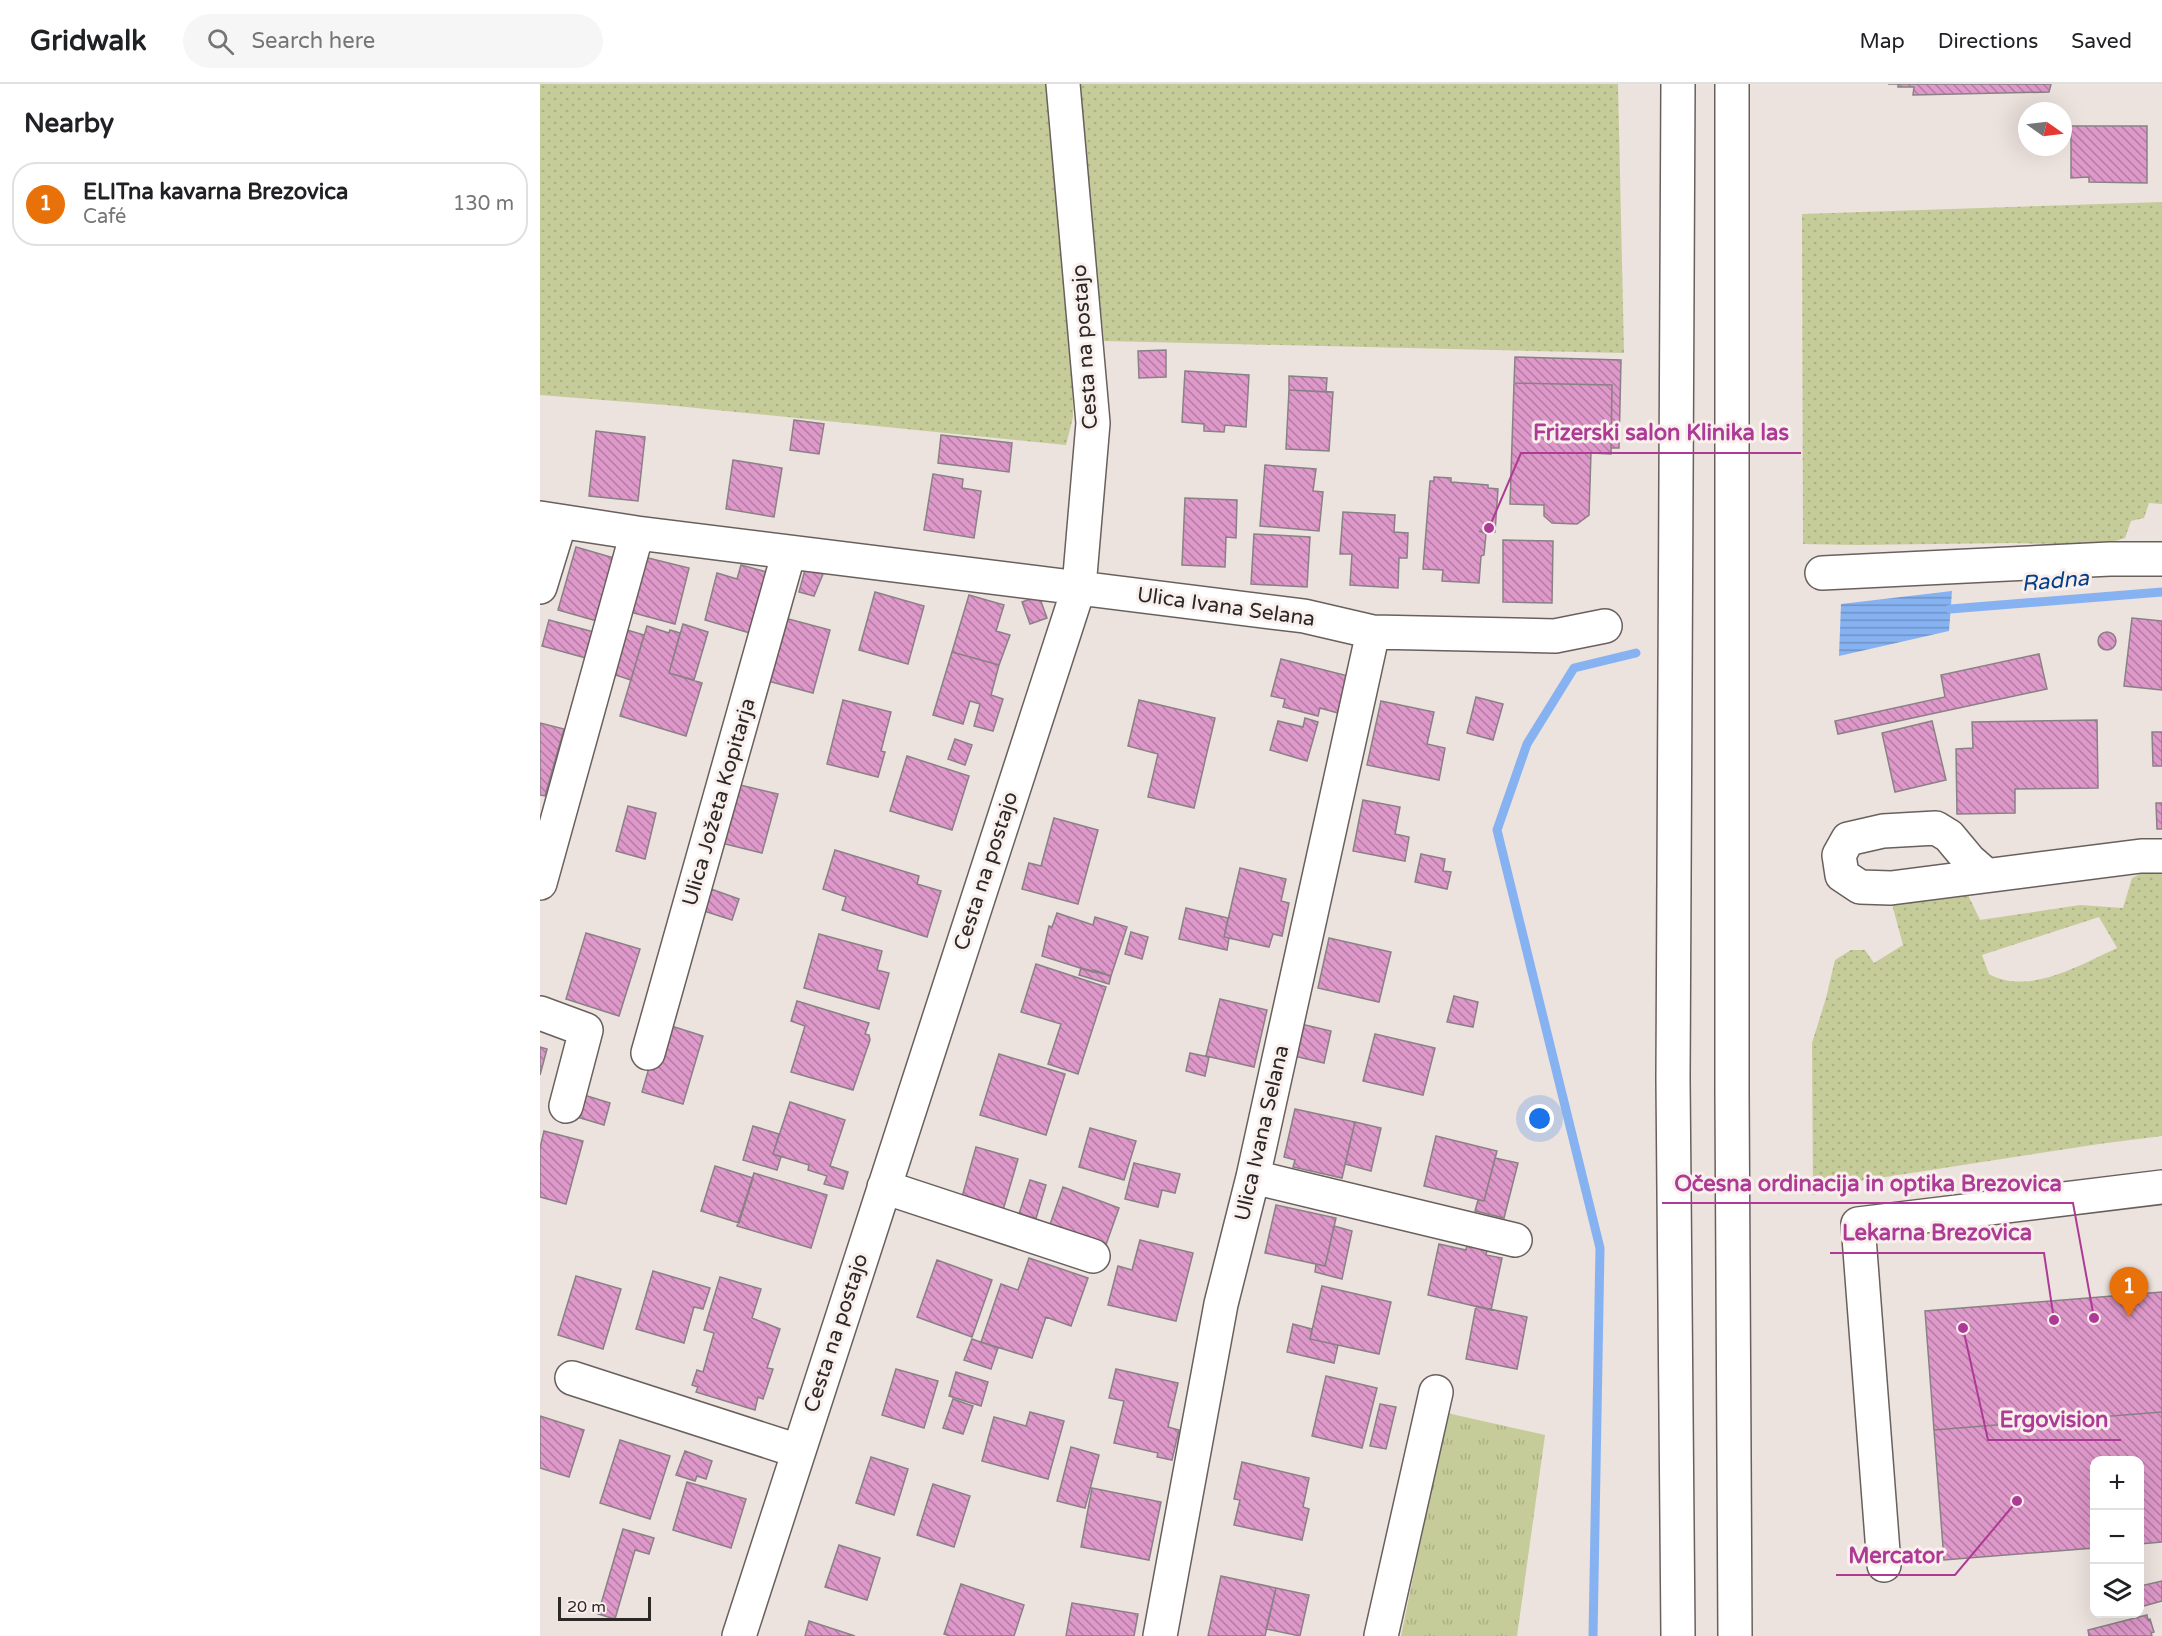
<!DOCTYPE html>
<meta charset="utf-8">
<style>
:root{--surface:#fff;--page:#f6f6f6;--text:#202124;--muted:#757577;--line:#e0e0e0;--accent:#ad3b95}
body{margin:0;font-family:"Varela Round",sans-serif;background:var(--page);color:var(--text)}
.controls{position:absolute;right:18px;bottom:18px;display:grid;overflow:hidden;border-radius:12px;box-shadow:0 6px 24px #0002}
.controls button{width:54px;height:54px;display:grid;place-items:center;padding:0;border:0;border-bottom:2px solid var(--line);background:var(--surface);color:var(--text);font:30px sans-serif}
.compass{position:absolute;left:1478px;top:18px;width:54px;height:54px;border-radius:50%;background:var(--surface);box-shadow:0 6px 24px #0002;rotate:104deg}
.scale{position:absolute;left:18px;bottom:15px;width:93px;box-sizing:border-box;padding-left:6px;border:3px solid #2b2826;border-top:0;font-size:16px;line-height:21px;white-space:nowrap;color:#2b2826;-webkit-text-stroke:4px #f9efec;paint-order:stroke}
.you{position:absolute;left:1000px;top:1035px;width:21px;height:21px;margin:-15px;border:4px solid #fff;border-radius:50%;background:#1a73e8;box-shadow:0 0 0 9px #1a73e833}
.badge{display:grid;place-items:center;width:39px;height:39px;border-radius:50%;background:var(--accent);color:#fff;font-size:20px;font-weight:700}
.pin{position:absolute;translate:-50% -50px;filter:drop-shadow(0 2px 3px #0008)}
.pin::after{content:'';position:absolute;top:32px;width:21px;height:18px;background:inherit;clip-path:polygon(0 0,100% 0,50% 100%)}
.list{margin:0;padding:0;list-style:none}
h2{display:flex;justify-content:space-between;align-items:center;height:78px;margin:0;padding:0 24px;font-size:26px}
h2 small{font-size:20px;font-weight:400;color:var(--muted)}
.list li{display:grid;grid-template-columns:39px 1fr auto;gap:18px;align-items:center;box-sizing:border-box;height:84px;margin:0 12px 12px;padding:0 12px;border:2px solid var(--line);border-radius:24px}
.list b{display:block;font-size:22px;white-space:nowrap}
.list p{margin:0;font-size:20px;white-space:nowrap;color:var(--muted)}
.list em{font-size:20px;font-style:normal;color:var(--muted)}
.icon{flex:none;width:33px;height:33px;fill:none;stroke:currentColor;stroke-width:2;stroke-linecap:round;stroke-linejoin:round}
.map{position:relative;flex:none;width:1622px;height:1552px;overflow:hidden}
header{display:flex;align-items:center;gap:36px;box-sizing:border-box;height:84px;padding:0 30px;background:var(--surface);border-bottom:2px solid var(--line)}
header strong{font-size:28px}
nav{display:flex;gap:33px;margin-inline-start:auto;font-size:21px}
.search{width:420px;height:54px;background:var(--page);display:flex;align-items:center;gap:15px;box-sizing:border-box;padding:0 21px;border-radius:33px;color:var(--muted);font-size:22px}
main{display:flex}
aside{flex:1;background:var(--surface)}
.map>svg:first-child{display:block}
</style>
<header>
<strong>Gridwalk</strong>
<div class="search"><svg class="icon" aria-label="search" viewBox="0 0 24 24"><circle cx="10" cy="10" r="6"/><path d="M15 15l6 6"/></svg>Search here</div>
<nav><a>Map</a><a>Directions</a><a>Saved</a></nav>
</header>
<main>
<aside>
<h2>Nearby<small></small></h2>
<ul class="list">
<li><span class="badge" style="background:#e8710a">1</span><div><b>ELITna kavarna Brezovica</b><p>Café</p></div><em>130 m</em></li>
</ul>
</aside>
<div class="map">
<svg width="1622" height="1552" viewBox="0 0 1622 1552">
<defs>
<pattern id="grass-dots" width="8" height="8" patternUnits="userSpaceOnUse" patternTransform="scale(1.5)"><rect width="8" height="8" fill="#c6cc99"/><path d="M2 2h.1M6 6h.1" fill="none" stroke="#aaaf84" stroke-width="1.8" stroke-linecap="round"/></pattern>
<pattern id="park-tufts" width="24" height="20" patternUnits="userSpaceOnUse" patternTransform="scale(1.5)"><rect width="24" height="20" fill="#c6cc99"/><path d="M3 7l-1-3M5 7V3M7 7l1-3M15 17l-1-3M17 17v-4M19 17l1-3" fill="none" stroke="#aaaf84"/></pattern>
<pattern id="water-rules" width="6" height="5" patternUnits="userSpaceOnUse" patternTransform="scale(1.5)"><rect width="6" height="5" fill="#86b2f2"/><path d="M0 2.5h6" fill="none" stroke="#6e91c4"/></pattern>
<pattern id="building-back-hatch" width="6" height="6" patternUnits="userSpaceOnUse" patternTransform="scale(1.5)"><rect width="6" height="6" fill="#de98c9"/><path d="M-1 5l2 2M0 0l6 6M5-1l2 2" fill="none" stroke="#b47ca3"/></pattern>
</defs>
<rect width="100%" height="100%" fill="#ece2de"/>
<path fill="url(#grass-dots)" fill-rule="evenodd" d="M 0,0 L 506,0 L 532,261 L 533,333 L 526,361 L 126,321 L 0,311 Z
M 537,0 L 1078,0 L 1084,269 L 564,257 Z
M 1622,118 L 1622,420 L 1609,419 L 1604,434 L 1591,437 L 1585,454 L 1562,461 L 1472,459 L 1316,461 L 1263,460 L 1262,130 Z
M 1614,783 L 1622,783 L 1622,1052 L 1559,1060 L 1313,1098 L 1273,1111 L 1272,959 L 1286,914 L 1295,876 L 1311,866 L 1325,866 L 1334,879 L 1363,861 L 1352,820 L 1427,809 L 1440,836 L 1540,821 L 1583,824 L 1592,794 ZM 1559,833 L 1577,864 C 1540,881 1488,912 1449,890 L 1442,871 Z"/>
<path fill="url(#park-tufts)" d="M 907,1329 L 1005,1351 L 977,1552 L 861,1552 Z"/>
<path fill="url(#water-rules)" d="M 1412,507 L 1409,547 L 1299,572 L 1301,520 Z"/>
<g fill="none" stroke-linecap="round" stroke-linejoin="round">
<path stroke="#86b2f2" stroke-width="9" d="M 1410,525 L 1622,508
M 1053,1552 L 1060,1164 L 957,746 L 987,660 L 1034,584 L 1096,569"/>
</g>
<path fill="url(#building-back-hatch)" stroke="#898186" stroke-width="1.5" d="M 1348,0 L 1511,0 L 1509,8 L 1373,11 L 1374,3 L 1358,3 L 1358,0 Z
M 1531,42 L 1607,42 L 1607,99 L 1549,98 L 1549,93 L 1531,94 Z
M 626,266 L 626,293 L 599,294 L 598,267 Z
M 975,273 L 1081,276 L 1079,364 L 1071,364 L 1072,301 L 974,299 Z
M 645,287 L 709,291 L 706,343 L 685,341 L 684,348 L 664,347 L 664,340 L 642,338 Z
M 749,292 L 787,294 L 786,308 L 749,306 Z
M 974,299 L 1072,301 L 1071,370 L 1051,369 L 1049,431 L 1037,440 L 1012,439 L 1004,432 L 1004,421 L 970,420 Z
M 749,306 L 793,308 L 789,367 L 746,365 Z
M 254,336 L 284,340 L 279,370 L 250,366 Z
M 56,347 L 105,353 L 98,417 L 49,412 Z
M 401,351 L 472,359 L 469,388 L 398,379 Z
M 193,376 L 242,384 L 234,433 L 186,425 Z
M 725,381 L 776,385 L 773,407 L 783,408 L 779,447 L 720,442 Z
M 393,390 L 423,395 L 422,404 L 441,407 L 434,454 L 384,446 Z
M 894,393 L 911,394 L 911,398 L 948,401 L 948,404 L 958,405 L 955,448 L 939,447 L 946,450 L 944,471 L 941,472 L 939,499 L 902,497 L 903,486 L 883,485 L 890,397 L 894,397 Z
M 645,414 L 697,416 L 696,454 L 686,453 L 685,483 L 642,481 Z
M 803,428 L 855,431 L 854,448 L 868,449 L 867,474 L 859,474 L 858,504 L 810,501 L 812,470 L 800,470 Z
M 714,450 L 770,453 L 767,503 L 711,500 Z
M 963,456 L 1013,457 L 1012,519 L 963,518 Z
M 36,463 L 74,474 L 57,537 L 18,526 Z
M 104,473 L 149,484 L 135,540 L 90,528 Z
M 201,481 L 227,488 L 210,549 L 165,536 L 177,489 L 197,495 Z
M 265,486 L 283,490 L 274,512 L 259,508 Z
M 335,508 L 384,522 L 368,580 L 319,566 Z
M 429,511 L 464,521 L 456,547 L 470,551 L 459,581 L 412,568 Z
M 499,512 L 507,534 L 490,540 L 482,518 Z
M 241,533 L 290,546 L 273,609 L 224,596 Z
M 1592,534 L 1622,537 L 1622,606 L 1584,602 Z
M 9,536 L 54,548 L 46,574 L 2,562 Z
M 143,540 L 168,548 L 154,596 L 129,589 Z
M 107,542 L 129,549 L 130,546 L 140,549 L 129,589 L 162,599 L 146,652 L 80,632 Z
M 77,543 L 104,551 L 91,596 L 63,587 Z
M1558 557a9 9 0 1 1 18 0a9 9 0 1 1-18 0Z
M 412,568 L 459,581 L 451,611 L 463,615 L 453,647 L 434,642 L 440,620 L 430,617 L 423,640 L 393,631 Z
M 1499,570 L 1507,605 L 1298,650 L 1295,637 L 1405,613 L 1401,591 Z
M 741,575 L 808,592 L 798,629 L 780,624 L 778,632 L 743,623 L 745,615 L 731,612 Z
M 936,613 L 963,620 L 953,656 L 927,649 Z
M 303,616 L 351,628 L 341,667 L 345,668 L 338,693 L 287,680 Z
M 599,616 L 675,634 L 654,724 L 608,713 L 618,670 L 588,662 Z
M 841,617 L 894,628 L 887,660 L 905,664 L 899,696 L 827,681 Z
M 765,634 L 778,638 L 767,677 L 730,666 L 738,637 L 763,643 Z
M 1557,636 L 1558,704 L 1475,705 L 1475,729 L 1417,730 L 1416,665 L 1433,664 L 1432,638 Z
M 1392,637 L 1406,696 L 1355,708 L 1342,649 Z
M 0,639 L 24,645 L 5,712 L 0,711 Z
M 1612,648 L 1622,648 L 1622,682 L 1613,682 Z
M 415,655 L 432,661 L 425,681 L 408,675 Z
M 367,672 L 429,692 L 412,746 L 350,727 Z
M 196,700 L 238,710 L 222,769 L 181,759 Z
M 823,716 L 860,723 L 855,750 L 869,753 L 865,777 L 813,767 Z
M 1616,719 L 1622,719 L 1622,745 L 1617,745 Z
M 88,722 L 116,729 L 105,775 L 76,767 Z
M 514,734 L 558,746 L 538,820 L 482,805 L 489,779 L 501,782 Z
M 295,766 L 379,792 L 377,800 L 401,807 L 387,853 L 302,826 L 306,813 L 283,805 Z
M 881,770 L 905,775 L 903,787 L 911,788 L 907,805 L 875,798 Z
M 700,784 L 746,795 L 741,817 L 749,819 L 742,852 L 733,850 L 729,863 L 684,853 Z
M 171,805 L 199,815 L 192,836 L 164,827 Z
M 646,824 L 688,834 L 684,853 L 689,854 L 687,866 L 639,855 Z
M 517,829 L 553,841 L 555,833 L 587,843 L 571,892 L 554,886 L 553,888 L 502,872 L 509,842 L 512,843 Z
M 591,848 L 608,853 L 602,875 L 585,870 Z
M 46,849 L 100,865 L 79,932 L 26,915 Z
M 279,850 L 342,867 L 337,886 L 349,889 L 339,925 L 264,904 Z
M 789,854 L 851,868 L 839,918 L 778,904 Z
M 496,880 L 566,903 L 538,990 L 508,980 L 521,940 L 481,928 Z
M 541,884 L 571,892 L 569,900 L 539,891 Z
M 914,912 L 938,918 L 933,943 L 907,938 Z
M 680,915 L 727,926 L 714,983 L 666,972 Z
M 257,917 L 329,939 L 325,950 L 329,951 L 330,956 L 313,1006 L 251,988 L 265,942 L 251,937 Z
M 122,939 L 163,952 L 143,1020 L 102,1008 Z
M 761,940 L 791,947 L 784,979 L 754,972 Z
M 835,950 L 895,964 L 883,1011 L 823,997 Z
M 0,963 L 7,965 L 0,991 Z
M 650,969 L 669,973 L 665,992 L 646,987 Z
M 459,970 L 525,990 L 506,1051 L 440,1031 Z
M 44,1011 L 70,1019 L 64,1041 L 37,1033 Z
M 250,1018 L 305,1036 L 290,1082 L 308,1088 L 303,1105 L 284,1100 L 287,1092 L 268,1086 L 269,1081 L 233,1070 Z
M 755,1025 L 815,1038 L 802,1094 L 753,1083 L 755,1076 L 744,1073 Z
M 815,1038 L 841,1044 L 831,1087 L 805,1080 Z
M 213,1042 L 239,1050 L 233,1070 L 241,1073 L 237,1086 L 203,1076 Z
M 550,1044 L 596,1057 L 584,1096 L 539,1083 Z
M 4,1047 L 43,1057 L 26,1120 L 0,1113 L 0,1064 Z
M 896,1052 L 957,1067 L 944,1117 L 884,1102 Z
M 436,1063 L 478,1075 L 461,1133 L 420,1120 Z
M 955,1074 L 978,1079 L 964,1134 L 935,1127 L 938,1116 L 944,1117 Z
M 594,1079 L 640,1090 L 635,1109 L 622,1106 L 618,1123 L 585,1115 Z
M 175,1082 L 213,1094 L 199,1139 L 161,1127 Z
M 214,1089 L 287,1111 L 271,1164 L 197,1142 Z
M 490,1096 L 506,1101 L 494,1141 L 477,1136 Z
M 523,1103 L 579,1124 L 563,1169 L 507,1149 Z
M 736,1121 L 796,1134 L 785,1182 L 725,1169 Z
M 794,1142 L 812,1147 L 802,1195 L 775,1188 L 776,1180 L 785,1182 Z
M 600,1156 L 653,1169 L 636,1237 L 568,1221 L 578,1182 L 592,1186 Z
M 899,1160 L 926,1166 L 927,1161 L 947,1166 L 946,1171 L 962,1174 L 951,1226 L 888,1211 Z
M 489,1174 L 548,1194 L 531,1242 L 506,1233 L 492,1274 L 441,1258 L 461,1200 L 478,1206 Z
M 397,1176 L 452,1196 L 432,1253 L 377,1233 Z
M 113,1187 L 170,1204 L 163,1225 L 154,1223 L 144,1259 L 96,1245 Z
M 36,1192 L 81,1205 L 63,1265 L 18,1251 Z
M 180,1193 L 221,1205 L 212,1234 L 240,1245 L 227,1284 L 233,1285 L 223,1315 L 218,1313 L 215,1326 L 156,1308 L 158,1303 L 152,1301 L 157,1286 L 163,1288 L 174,1249 L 164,1246 Z
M 782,1202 L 851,1218 L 839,1270 L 770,1255 Z
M 1622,1208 L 1622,1328 L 1394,1346 L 1385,1227 Z
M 936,1222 L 987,1233 L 977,1285 L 926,1275 Z
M 753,1240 L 772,1245 L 770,1255 L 798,1261 L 794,1279 L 747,1268 Z
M 432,1255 L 458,1264 L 451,1285 L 424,1276 Z
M 356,1285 L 398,1297 L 384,1344 L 342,1331 Z
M 576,1285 L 638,1299 L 628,1343 L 639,1346 L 632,1376 L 617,1373 L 618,1369 L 574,1359 L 584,1317 L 569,1314 Z
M 416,1288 L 448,1298 L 441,1322 L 409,1312 Z
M 786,1292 L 837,1304 L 822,1364 L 772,1352 Z
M 413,1315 L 433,1322 L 423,1350 L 403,1344 Z
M 840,1320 L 856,1323 L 846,1365 L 830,1362 Z
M 490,1328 L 524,1337 L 508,1395 L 442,1377 L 454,1333 L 486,1342 Z
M 1622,1328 L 1622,1458 L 1600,1460 L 1600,1376 L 1554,1376 L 1554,1464 L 1404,1476 L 1394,1346 Z
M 0,1332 L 44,1346 L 29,1393 L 0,1384 Z
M 80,1356 L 130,1372 L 110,1435 L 60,1419 Z
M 531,1363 L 559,1371 L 545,1424 L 517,1417 Z
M 145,1367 L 172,1377 L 166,1395 L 157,1392 L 155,1397 L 136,1391 Z
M 331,1373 L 368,1385 L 354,1431 L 316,1419 Z
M 702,1378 L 769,1394 L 763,1423 L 769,1425 L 762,1456 L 694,1441 L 700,1416 L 694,1415 Z
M 147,1398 L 206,1415 L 191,1464 L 133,1446 Z
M 393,1400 L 430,1412 L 414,1463 L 377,1451 Z
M 552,1404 L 621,1418 L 609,1476 L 541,1463 Z
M 83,1445 L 114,1454 L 109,1470 L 95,1466 L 75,1535 L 58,1530 Z
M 299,1461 L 340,1474 L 327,1516 L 285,1503 Z
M 681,1492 L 736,1504 L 725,1552 L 668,1552 Z
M 1622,1497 L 1622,1517 L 1600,1523 L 1600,1502 Z
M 421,1500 L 484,1521 L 474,1552 L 410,1552 L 404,1550 Z
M 736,1504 L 769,1511 L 760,1552 L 726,1545 Z
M 532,1519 L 598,1530 L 594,1552 L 526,1552 Z
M 1607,1531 L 1608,1536 L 1610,1535 L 1614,1548 L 1611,1549 L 1612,1552 L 1549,1552 L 1548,1546 Z
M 269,1537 L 315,1552 L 265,1552 Z"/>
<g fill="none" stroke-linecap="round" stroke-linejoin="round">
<g stroke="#69605d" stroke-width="36">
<path id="minor" d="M 0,434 L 97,449 L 764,532 L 833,548 L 1015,552 L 1065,542
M 1282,489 L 1570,475 L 1622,475
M 0,503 L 20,438
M 1446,791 L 1429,776 L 1409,752 L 1396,744 L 1343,747 L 1308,755 L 1299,771 L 1302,791 L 1320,803 L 1351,804 L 1601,772 L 1622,772
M 0,799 L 97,449
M 0,929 L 46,946 L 26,1022
M 108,969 L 249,468
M 713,1093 L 975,1156
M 344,1103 L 553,1172
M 32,1294 L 258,1367
M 1344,1481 L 1318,1140 L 1622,1103
M 199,1552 L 539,503 L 553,339 L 523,0
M 620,1552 L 681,1220 L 713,1093 L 833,548
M 841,1552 L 896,1308"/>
</g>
<g stroke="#69605d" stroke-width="36">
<path id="highway" d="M 1138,0 L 1133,995 L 1138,1552
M 1192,0 L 1192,1009 L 1195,1552"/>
</g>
<use href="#minor" stroke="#fff" stroke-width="33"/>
<use href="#highway" stroke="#fff" stroke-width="33"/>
</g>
<g text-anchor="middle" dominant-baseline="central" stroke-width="6" stroke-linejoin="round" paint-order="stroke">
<g font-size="21" fill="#2b2826" stroke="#f9efec">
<text transform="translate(545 263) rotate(-94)">Cesta na postajo</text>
<text transform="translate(686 523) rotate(8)">Ulica Ivana Selana</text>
<text transform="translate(179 718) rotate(-74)">Ulica Jožeta Kopitarja</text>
<text transform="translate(446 787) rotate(-72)">Cesta na postajo</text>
<text transform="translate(722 1049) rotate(-77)">Ulica Ivana Selana</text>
<text transform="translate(296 1249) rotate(-72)">Cesta na postajo</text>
</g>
<g font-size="22" font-style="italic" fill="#043e87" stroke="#f9efec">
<text transform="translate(1515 497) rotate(-5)">Radna</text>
</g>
</g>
<path fill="none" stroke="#ad3b95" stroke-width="2" d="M949 444L981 369H1261M1554 1234L1533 1119H1122M1514 1236L1504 1169H1290M1423 1244L1448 1356H1581M1477 1417L1415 1491H1296"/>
<g fill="#ad3b95" stroke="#f9efec" stroke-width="2">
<circle cx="949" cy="444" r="6"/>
<circle cx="1554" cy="1234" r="6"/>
<circle cx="1514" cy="1236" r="6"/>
<circle cx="1423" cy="1244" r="6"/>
<circle cx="1477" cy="1417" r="6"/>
</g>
<g font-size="22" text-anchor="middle" font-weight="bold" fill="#ad3b95" stroke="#f9efec" stroke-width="6" stroke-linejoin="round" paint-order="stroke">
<text x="1121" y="356">Frizerski salon Klinika las</text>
<text x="1328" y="1107">Očesna ordinacija in optika Brezovica</text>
<text x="1397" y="1156">Lekarna Brezovica</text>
<text x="1514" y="1343">Ergovision</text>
<text x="1356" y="1479">Mercator</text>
</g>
</svg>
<div class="controls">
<button>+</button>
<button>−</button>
<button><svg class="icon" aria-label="layers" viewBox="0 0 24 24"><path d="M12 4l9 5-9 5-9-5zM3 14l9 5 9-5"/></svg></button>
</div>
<svg class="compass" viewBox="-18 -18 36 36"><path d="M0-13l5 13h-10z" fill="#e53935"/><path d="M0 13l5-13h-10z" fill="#757577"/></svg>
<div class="scale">20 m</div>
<div class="you"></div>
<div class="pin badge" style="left:1589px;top:1233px;background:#e8710a">1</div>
</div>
</main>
